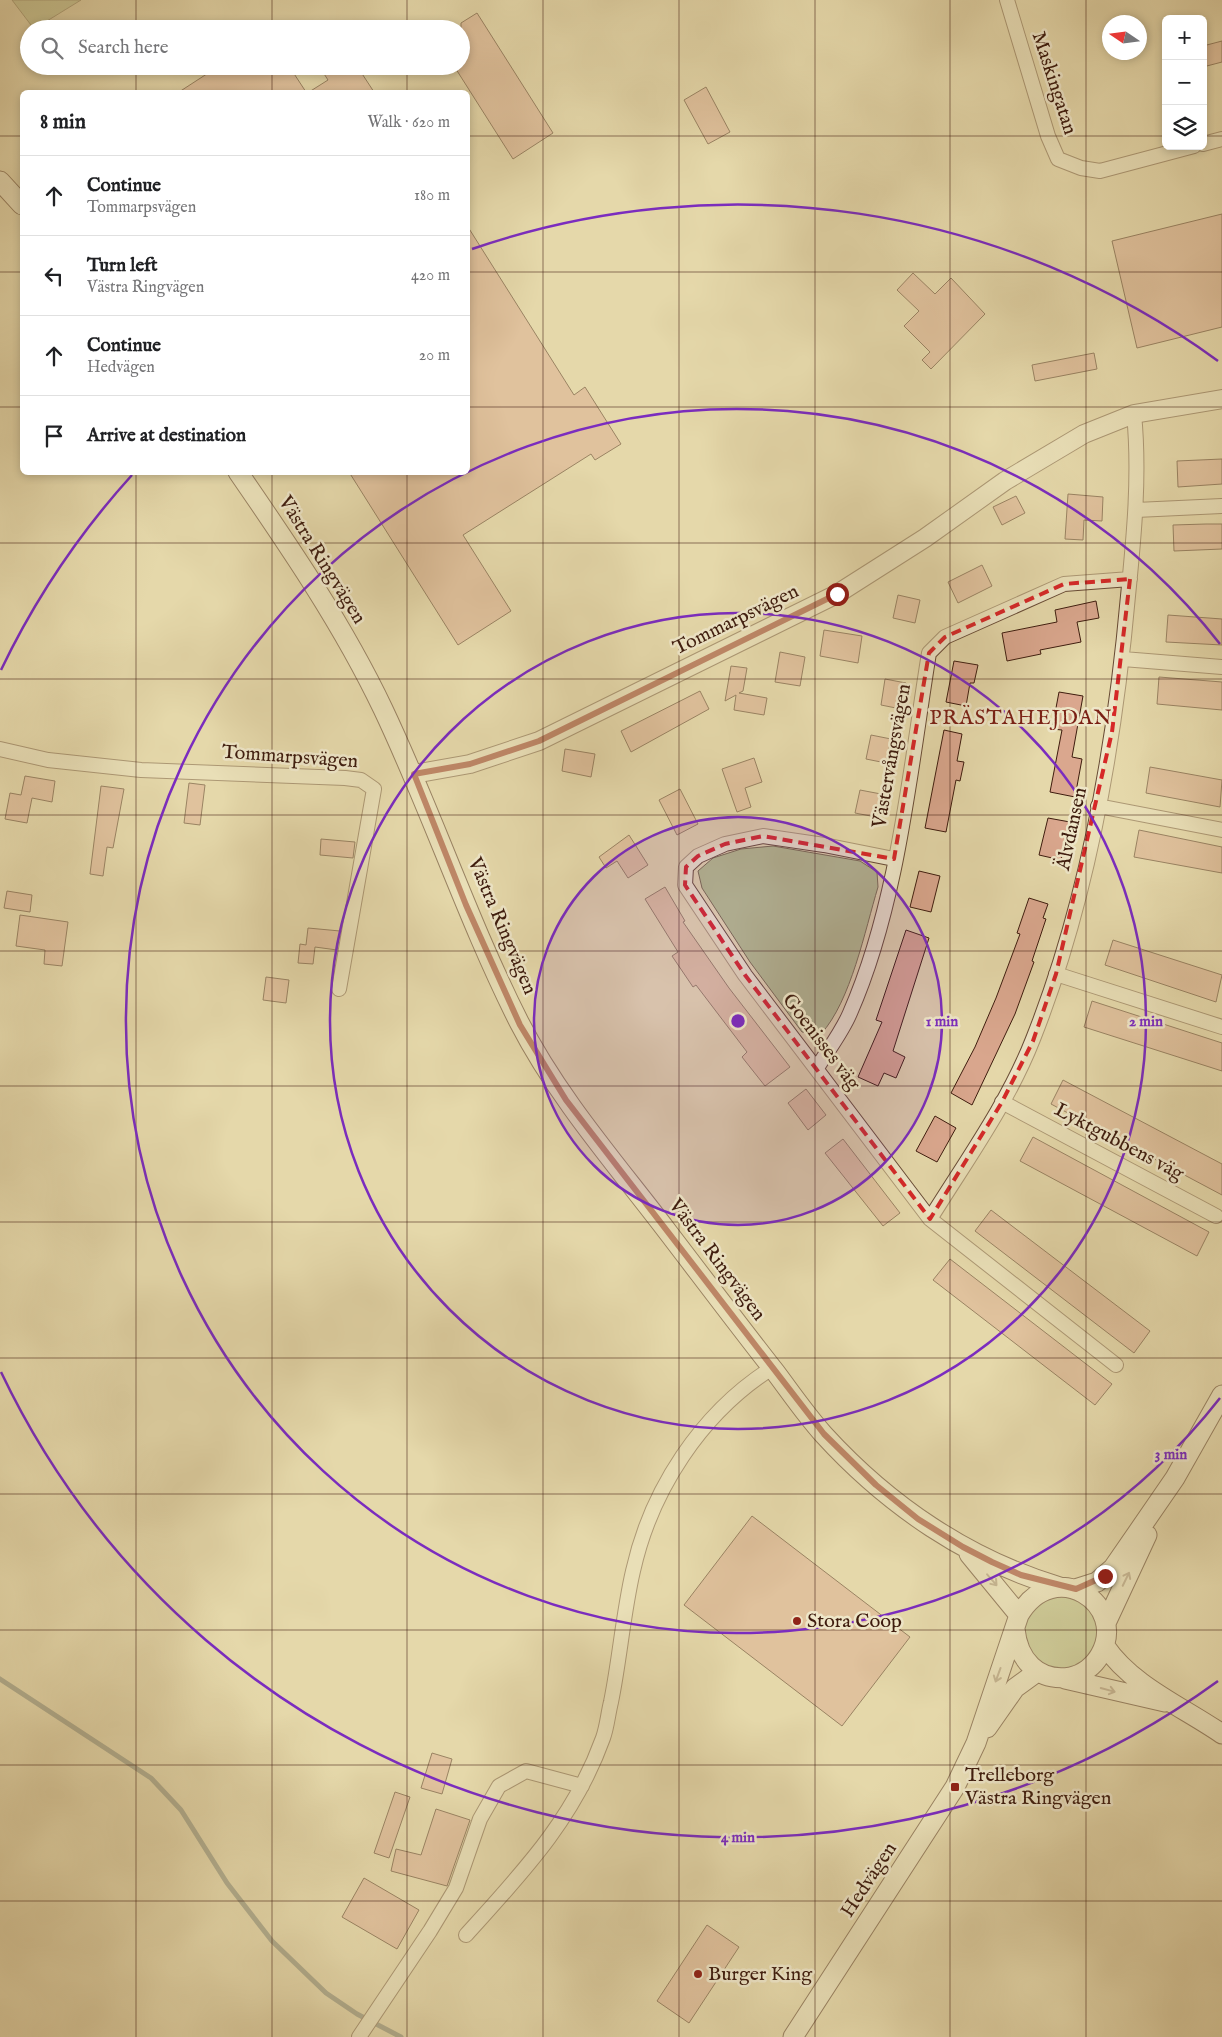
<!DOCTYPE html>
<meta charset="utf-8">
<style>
:root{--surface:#fff;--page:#f6f6f6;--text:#202124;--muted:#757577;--line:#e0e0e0}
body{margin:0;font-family:"IM FELL English",serif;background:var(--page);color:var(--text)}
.controls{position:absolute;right:15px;top:15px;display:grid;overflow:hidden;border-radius:8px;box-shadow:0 2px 8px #0003}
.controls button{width:45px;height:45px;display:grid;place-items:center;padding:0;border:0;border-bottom:1px solid var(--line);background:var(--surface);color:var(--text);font:25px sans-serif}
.compass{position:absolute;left:1102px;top:15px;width:45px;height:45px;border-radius:50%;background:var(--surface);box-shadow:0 2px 8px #0003;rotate:283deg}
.stop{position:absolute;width:15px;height:15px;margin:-11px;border:4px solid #8f2418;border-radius:50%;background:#fff}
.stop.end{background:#8f2418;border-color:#fff;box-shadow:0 1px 5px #0008}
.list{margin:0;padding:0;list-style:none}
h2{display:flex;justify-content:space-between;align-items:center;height:65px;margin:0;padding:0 20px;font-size:21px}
h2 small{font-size:16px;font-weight:400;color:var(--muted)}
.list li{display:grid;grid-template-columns:32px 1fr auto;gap:15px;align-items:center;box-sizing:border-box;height:80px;padding:0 20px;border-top:1px solid var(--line)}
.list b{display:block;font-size:19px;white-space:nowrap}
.list p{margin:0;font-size:16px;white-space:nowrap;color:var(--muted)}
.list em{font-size:16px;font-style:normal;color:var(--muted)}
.icon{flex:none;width:28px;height:28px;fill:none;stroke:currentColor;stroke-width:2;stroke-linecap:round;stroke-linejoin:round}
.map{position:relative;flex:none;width:1222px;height:2037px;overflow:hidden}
.search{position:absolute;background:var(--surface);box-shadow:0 2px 8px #0003;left:20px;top:20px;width:450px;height:55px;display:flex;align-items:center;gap:12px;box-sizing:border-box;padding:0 18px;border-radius:28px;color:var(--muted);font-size:19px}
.panel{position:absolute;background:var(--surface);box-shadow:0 2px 8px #0003;left:20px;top:90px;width:450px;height:385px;border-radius:8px}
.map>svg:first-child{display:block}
</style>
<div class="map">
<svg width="1222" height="2037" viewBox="0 0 1222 2037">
<rect width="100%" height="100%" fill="#e5d8aa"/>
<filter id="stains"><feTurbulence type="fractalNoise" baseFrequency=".004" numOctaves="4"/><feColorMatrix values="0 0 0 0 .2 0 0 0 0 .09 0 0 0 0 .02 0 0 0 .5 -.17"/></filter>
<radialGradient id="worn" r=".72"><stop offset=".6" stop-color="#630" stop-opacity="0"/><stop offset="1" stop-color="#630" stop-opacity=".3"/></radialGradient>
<path fill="#b5be88" stroke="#7a6d4b" d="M 12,0 L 81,0 L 34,29 Z
M 773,846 L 860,861 L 877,872 L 878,887 C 865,930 851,1001 821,1034 L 802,1032 L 750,962 L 702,888 L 698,871 L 713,858 L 741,849 Z
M1024 1633a37 37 0 1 1 74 0a37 37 0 1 1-74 0Z"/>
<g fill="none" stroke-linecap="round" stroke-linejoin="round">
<path stroke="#747a70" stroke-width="5" d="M 0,1679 L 151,1778 L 181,1810 L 227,1883 L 272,1941 L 326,1993 L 357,2014 L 401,2037"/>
</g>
<path fill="#daa78e" stroke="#3e1c0e" d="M 477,13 L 553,133 L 513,159 L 454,66 L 461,66 L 461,23 Z
M 1222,41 L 1222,62 L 1203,67 L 1203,46 Z
M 219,66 L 289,66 L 306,92 L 179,92 Z
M 319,66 L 357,66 L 374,92 L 309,92 L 328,80 Z
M 706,87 L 730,132 L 708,144 L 684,100 Z
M 1222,214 L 1222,327 L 1137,348 L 1112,241 Z
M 468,227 L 574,395 L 585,387 L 621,444 L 595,460 L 591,454 L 463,535 L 511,611 L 458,645 L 349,472 L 468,472 Z
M 913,273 L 935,294 L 951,278 L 985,314 L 931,369 L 922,360 L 930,352 L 904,326 L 919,311 L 897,290 Z
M 1094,353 L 1097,369 L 1035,381 L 1032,365 Z
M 1222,459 L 1222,484 L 1178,487 L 1177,461 Z
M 1068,494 L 1103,497 L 1102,521 L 1084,520 L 1083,540 L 1065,539 Z
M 1016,496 L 1025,513 L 1002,525 L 993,507 Z
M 1206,524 L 1222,524 L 1222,549 L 1174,551 L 1173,525 Z
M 982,565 L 992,586 L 958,603 L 948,582 Z
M 898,595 L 920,600 L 915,623 L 893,618 Z
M 1096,601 L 1099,618 L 1077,622 L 1081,642 L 1040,650 L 1041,654 L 1007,661 L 1002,633 L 1057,622 L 1055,610 Z
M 1168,615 L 1222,619 L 1222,645 L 1166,642 Z
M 824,630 L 862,636 L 858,663 L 820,656 Z
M 780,652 L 805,657 L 800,686 L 775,682 Z
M 954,661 L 978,665 L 974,683 L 970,683 L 966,706 L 946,702 Z
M 731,666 L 747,668 L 743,691 L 739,693 L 767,698 L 764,715 L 734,710 L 736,695 L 725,701 Z
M 1159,677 L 1222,682 L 1222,710 L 1157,704 Z
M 885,679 L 906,683 L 901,709 L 881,705 Z
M 700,691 L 709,709 L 631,752 L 621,731 Z
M 1059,692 L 1083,696 L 1072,757 L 1082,759 L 1075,797 L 1050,792 L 1062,730 L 1052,729 Z
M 944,730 L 962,734 L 957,761 L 964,762 L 960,781 L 956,780 L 946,832 L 925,828 Z
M 871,735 L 891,739 L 886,763 L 866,759 Z
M 565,749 L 595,754 L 591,777 L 562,771 Z
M 754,758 L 762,782 L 745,788 L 751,807 L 737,812 L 722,769 Z
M 1150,767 L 1222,780 L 1220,807 L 1146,793 Z
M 25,776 L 55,781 L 52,802 L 32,798 L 27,823 L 5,819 L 10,793 L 21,795 Z
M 189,783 L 205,785 L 200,825 L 184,823 Z
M 101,786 L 124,789 L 113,848 L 107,847 L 103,876 L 90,874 Z
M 680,789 L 698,824 L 677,835 L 659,800 Z
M 860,790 L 881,794 L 876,817 L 855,813 Z
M 1048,818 L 1070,822 L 1061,860 L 1039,855 Z
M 1139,830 L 1222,847 L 1222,873 L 1134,857 Z
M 629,835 L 648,865 L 628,878 L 617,861 L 606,868 L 599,857 Z
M 321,839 L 355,842 L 353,858 L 320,855 Z
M 919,871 L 940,876 L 931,912 L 910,907 Z
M 665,887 L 685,921 L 683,922 L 729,988 L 790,1067 L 765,1086 L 742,1057 L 747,1052 L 696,985 L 693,987 L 672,956 L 678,952 L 645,899 Z
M 7,891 L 32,895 L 30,912 L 4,908 Z
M 1029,898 L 1048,904 L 1043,918 L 1046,919 L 1032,961 L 1034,962 L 1015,1014 L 972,1105 L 951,1093 L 975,1047 L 996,998 L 1020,934 L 1017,933 Z
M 20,915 L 68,922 L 62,966 L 44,964 L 45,950 L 16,946 Z
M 308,928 L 340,931 L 337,950 L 315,947 L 313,964 L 298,963 L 300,944 L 306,945 Z
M 906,930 L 929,938 L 893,1051 L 905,1057 L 896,1078 L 884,1073 L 878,1086 L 858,1077 L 882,1022 L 876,1020 Z
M 1113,940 L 1222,975 L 1216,1002 L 1105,965 Z
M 266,977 L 289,980 L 286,1003 L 263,1000 Z
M 1092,1001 L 1222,1043 L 1222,1071 L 1084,1027 Z
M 1063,1080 L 1222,1164 L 1222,1195 L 1051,1104 Z
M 806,1089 L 826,1115 L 808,1130 L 788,1103 Z
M 935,1116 L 956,1128 L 937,1162 L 916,1151 Z
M 1033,1137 L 1209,1232 L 1197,1256 L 1020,1161 Z
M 843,1139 L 900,1213 L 883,1226 L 825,1153 Z
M 991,1210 L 1150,1331 L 1134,1353 L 975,1231 Z
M 950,1259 L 1112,1384 L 1095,1405 L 933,1280 Z
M 752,1516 L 910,1637 L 842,1726 L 684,1605 Z
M 432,1753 L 452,1759 L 442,1794 L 421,1788 Z
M 395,1792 L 410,1797 L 389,1858 L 374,1853 Z
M 436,1809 L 470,1820 L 447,1886 L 391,1871 L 396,1849 L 421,1855 Z
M 364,1878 L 419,1910 L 397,1949 L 342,1917 Z
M 707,1925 L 739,1947 L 689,2023 L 657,2001 Z"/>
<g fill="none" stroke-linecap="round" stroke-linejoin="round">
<g stroke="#684b35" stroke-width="16">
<path id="minor" d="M 1007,0 L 1048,136 L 1058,159 L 1081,168 L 1100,171 L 1194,146
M 1203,144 L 1222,139
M 1136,510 L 1222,506
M 1123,659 L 1222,667
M 0,749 L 48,760 L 141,770 L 345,778 L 361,780 L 374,789 L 339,989
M 1098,806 L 1222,830
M 894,859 L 824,845 L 763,836 L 725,844 L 698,856 L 686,867 L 685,885 L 745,975 L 930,1219 L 1116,1365
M 1056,974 L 1222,1027
M 817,1068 C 828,1050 842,1032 850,1013 C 898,904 910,770 929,653 L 945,637 L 1064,584 L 1130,579
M 1002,1102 L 1216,1216
M 930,1219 C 966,1161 1008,1103 1033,1039 C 1087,903 1115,742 1128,596 C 1134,536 1140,474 1134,414
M 466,1935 C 522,1873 574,1819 603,1738 C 607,1727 608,1714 611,1702 C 620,1658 623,1614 633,1571 C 651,1490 701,1413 772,1368
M 359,2037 L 430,1931 L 456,1888 L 480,1819 L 499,1786 L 526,1771 L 582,1786"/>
</g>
<g stroke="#684b35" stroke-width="20">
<path id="tertiary" d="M 414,774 L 470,764 L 539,741 L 837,594 L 925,538 L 1005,481 L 1084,434 L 1134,414 L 1222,399"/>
</g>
<g stroke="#3e1c0e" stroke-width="21">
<path id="secondary" d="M 0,181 L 22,205
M 238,472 C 291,549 343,625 383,709 C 432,812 468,921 519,1022 C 558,1098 616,1164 667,1231 C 703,1278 739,1326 776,1373 C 791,1393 806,1415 824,1435 C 888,1505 968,1560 1060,1587
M 969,1554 L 1019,1615
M 1075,1589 L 1097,1582 L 1113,1568 L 1175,1478 L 1222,1395
M 1106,1623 L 1147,1535
M 1105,1646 C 1132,1686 1183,1707 1222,1734
M 1065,1679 L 1165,1702
M 987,1728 L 1015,1688 L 1037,1672
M 793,2037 L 955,1787 L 976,1743 L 1019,1615 C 1054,1555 1129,1604 1100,1655 C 1094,1666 1082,1675 1070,1677 C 1037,1682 1018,1659 1015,1629"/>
</g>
<use href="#minor" stroke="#eee6c8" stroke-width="14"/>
<use href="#tertiary" stroke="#eee6c8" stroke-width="18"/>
<use href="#secondary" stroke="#eee6c8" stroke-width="19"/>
</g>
<defs><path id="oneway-shaft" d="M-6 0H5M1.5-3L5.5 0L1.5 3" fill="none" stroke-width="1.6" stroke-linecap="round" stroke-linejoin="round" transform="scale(1.25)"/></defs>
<g stroke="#9f8b74">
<use href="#oneway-shaft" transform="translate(1126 1579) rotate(-64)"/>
<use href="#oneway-shaft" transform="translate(992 1580) rotate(49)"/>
<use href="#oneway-shaft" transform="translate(998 1675) rotate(110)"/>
<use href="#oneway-shaft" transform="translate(1108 1690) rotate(15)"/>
</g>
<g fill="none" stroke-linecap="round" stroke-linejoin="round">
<path stroke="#8f2418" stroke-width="6" d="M 837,594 L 539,741 L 470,764 L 414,774 L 466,905 L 520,1025 L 566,1100 L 824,1434 L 876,1485 L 918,1519 L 963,1547 L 992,1562 L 1021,1575 L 1076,1589 L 1105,1576"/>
</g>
<path d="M0 0H1222V2037H0ZM 1130,579 L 1112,732 L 1056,974 L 1033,1041 L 1002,1102 L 930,1219 L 745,975 L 685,885 L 686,867 L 698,856 L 725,844 L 763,836 L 894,859 L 929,653 L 945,637 L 1064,584 Z" fill="#e5d8aa" fill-opacity=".55" fill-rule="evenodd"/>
<path fill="none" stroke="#d62828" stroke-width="4" stroke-dasharray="10 6" stroke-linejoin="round" d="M 1130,579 L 1112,732 L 1056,974 L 1033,1041 L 1002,1102 L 930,1219 L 745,975 L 685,885 L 686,867 L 698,856 L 725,844 L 763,836 L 894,859 L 929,653 L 945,637 L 1064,584 Z"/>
<path fill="none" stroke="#3e1c0e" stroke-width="1" stroke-opacity="0.55" d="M 136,0 L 136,29M 272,0 L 272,29M 407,0 L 407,29M 543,0 L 543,2037M 679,0 L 679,2037M 815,0 L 815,2037M 950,0 L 950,2037M 1086,0 L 1086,2037M 136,66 L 136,92M 272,66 L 272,92M 407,66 L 407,92M 0,136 L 22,136M 468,136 L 1166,136M 1203,136 L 1222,136M 0,272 L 22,272M 468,272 L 1222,272M 0,407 L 22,407M 468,407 L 1222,407M 136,472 L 136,2037M 272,472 L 272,2037M 407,472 L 407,2037M 0,543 L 1222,543M 0,679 L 1222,679M 0,815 L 1222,815M 0,951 L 1222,951M 0,1086 L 1222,1086M 0,1222 L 1222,1222M 0,1358 L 1222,1358M 0,1494 L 1222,1494M 0,1630 L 1222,1630M 0,1765 L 1222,1765M 0,1901 L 1222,1901"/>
<circle cx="738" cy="1021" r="204" fill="#7b2cbf" fill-opacity=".12"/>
<g fill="none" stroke="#7b2cbf" stroke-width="2.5">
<circle cx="738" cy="1021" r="204"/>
<circle cx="738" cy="1021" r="408"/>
<path d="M1220 1398A612 612 0 1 1 1220 644"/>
<path d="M1218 1681A816 816 0 0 1 1 1372M1 670A816 816 0 0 1 132 475M472 249A816 816 0 0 1 1218 361"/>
</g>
<g fill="#8f2418" stroke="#eee6c8" stroke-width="2">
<circle cx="797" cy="1621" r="5"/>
<rect x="950" y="1782" width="10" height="10" rx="2.5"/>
<circle cx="698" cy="1974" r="5"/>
</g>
<g text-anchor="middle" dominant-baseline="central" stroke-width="5" stroke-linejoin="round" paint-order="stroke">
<g font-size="20" fill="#3e1c0e" stroke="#eee6c8">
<text transform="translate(1054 83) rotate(72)">Maskingatan</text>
<text transform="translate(322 560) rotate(58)">Västra Ringvägen</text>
<text transform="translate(736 620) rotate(-26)">Tommarpsvägen</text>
<text transform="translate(892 756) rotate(-80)">Västervångsvägen</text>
<text transform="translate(290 757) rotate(4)">Tommarpsvägen</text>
<text transform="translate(1072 829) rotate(-78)">Älvdansen</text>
<text transform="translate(502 926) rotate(67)">Västra Ringvägen</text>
<text transform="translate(821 1042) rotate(53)">Goenisses väg</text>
<text transform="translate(1119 1142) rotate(28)">Lyktgubbens väg</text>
<text transform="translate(717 1260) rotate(53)">Västra Ringvägen</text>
<text transform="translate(869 1880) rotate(-57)">Hedvägen</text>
</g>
<g font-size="20" fill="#3e1c0e" stroke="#eee6c8" text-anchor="start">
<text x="807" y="1621">Stora Coop</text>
<text x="965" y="1775">Trelleborg<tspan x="965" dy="23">Västra Ringvägen</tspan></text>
<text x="708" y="1974">Burger King</text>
</g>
<g font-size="21" letter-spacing="1" fill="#7a1f14" stroke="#eee6c8">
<text x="1021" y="718">PRÄSTAHEJDAN</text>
</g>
</g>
<circle cx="738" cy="1021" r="8" fill="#7b2cbf" stroke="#eee6c8" stroke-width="2.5"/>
<g font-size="15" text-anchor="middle" font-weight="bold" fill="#7b2cbf" stroke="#eee6c8" stroke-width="5" stroke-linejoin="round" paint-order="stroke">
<text x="942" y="1026">1 min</text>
<text x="1146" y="1026">2 min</text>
<text x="1171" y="1459">3 min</text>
<text x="738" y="1842">4 min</text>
</g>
<rect width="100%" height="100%" filter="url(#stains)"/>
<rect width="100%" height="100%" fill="url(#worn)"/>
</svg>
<div class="controls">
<button>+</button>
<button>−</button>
<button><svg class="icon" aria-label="layers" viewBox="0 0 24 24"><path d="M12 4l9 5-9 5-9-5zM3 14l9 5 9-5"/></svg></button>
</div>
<svg class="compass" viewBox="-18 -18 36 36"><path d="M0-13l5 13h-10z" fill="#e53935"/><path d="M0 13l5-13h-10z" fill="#757577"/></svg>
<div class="stop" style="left:837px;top:594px"></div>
<div class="stop end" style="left:1105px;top:1576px"></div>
<div class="search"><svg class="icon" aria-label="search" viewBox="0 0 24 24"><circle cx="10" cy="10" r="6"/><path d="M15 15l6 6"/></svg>Search here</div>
<section class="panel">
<h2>8 min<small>Walk · 620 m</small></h2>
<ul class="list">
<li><svg class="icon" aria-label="ahead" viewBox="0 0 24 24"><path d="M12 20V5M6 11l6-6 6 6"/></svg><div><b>Continue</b><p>Tommarpsvägen</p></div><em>180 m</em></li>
<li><svg class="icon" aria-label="left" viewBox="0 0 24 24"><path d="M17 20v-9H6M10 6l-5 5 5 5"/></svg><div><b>Turn left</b><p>Västra Ringvägen</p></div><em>420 m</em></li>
<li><svg class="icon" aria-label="ahead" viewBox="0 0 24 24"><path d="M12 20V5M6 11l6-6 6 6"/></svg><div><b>Continue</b><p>Hedvägen</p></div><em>20 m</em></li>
<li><svg class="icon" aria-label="arrive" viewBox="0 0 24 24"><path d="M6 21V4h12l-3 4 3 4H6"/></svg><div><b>Arrive at destination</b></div></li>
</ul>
</section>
</div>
